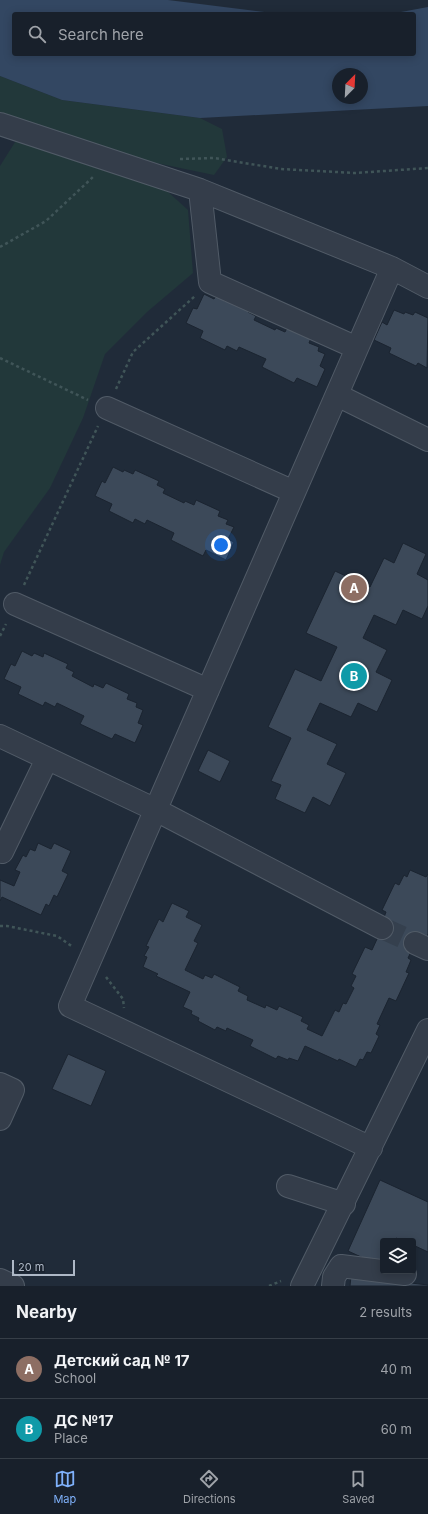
<!DOCTYPE html>
<meta charset="utf-8">
<style>
:root{--surface:#18202b;--page:#252d37;--text:#f1f3f6;--muted:#9fa3a9;--line:#363e47;--accent:#7fb1fb}
body{margin:0;font-family:Inter,sans-serif;background:var(--page);color:var(--text)}
.controls{position:absolute;right:12px;bottom:12px;display:grid;overflow:hidden;border-radius:4px;box-shadow:0 2px 10px #0003}
.controls button{width:36px;height:36px;display:grid;place-items:center;padding:0;border:0;border-bottom:1px solid var(--line);background:var(--surface);color:var(--text);font:20px sans-serif}
.compass{position:absolute;left:332px;top:68px;width:36px;height:36px;border-radius:50%;background:var(--surface);box-shadow:0 2px 10px #0003;rotate:24deg}
.scale{position:absolute;left:12px;bottom:10px;width:63px;box-sizing:border-box;padding-left:4px;border:2px solid #aeb8c6;border-top:0;font-size:11px;line-height:14px;white-space:nowrap;color:#aeb8c6;-webkit-text-stroke:3px #19222e;paint-order:stroke}
.you{position:absolute;left:221px;top:545px;width:14px;height:14px;margin:-10px;border:3px solid #fff;border-radius:50%;background:#1a73e8;box-shadow:0 0 0 6px #1a73e833}
.badge{display:grid;place-items:center;width:26px;height:26px;border-radius:50%;background:var(--accent);color:#fff;font-size:13px;font-weight:700}
.pin{position:absolute;translate:-50% -50%;border:2px solid #fff;box-shadow:0 1px 4px #0006}
.list{margin:0;padding:0;list-style:none}
h2{display:flex;justify-content:space-between;align-items:center;height:52px;margin:0;padding:0 16px;font-size:17px}
h2 small{font-size:13px;font-weight:400;color:var(--muted)}
.list li{display:grid;grid-template-columns:26px 1fr auto;gap:12px;align-items:center;box-sizing:border-box;height:60px;padding:0 16px;border-top:1px solid var(--line)}
.list b{display:block;font-size:15px;white-space:nowrap}
.list p{margin:0;font-size:13px;white-space:nowrap;color:var(--muted)}
.list em{font-size:13px;font-style:normal;color:var(--muted)}
.icon{flex:none;width:22px;height:22px;fill:none;stroke:currentColor;stroke-width:2;stroke-linecap:round;stroke-linejoin:round}
.map{position:relative;flex:none;width:428px;height:1286px;overflow:hidden}
.search{position:absolute;background:var(--surface);box-shadow:0 2px 10px #0003;left:12px;right:12px;top:12px;height:44px;display:flex;align-items:center;gap:10px;box-sizing:border-box;padding:0 14px;border-radius:4px;color:var(--muted);font-size:15px}
.sheet{height:172px;background:var(--surface)}
nav{display:flex;justify-content:space-around;align-items:center;box-sizing:border-box;height:56px;border-top:1px solid var(--line);background:var(--surface);font-size:11px;color:var(--muted)}
nav a{display:grid;justify-items:center;gap:2px}
nav .on{color:var(--accent)}
.map>svg:first-child{display:block}
</style>
<div class="map">
<svg width="428" height="1286" viewBox="0 0 428 1286">
<rect width="100%" height="100%" fill="#202b39"/>
<path fill="#22383a" d="M 0,76 L 62,100 L 200,118 L 222,129 L 227,157 L 214,175 L 108,153 L 0,112 Z
M 17,139 L 157,182 L 188,210 L 193,273 L 147,312 L 105,354 L 83,418 L 50,488 L 4,552 L 0,565 L 0,166 Z"/>
<path fill="#334762" fill-rule="evenodd" d="M 0,0 L 168,0 L 281,14 L 14,14 L 14,54 L 414,54 L 414,14 L 390,14 L 428,7 L 428,106 L 200,118 L 62,100 L 0,76 ZM 338,74 L 362,74 L 362,98 L 338,98 Z"/>
<path fill="#3c4959" stroke="#1b2430" d="M 204,294 L 214,299 L 216,296 L 225,301 L 226,297 L 250,308 L 248,312 L 256,316 L 254,320 L 275,330 L 276,328 L 285,332 L 288,326 L 311,338 L 309,343 L 319,347 L 318,351 L 325,354 L 320,366 L 325,369 L 317,387 L 297,378 L 294,383 L 262,367 L 266,359 L 239,347 L 237,351 L 227,346 L 225,350 L 200,338 L 203,331 L 186,323 L 193,308 L 197,309 Z
M 394,310 L 404,314 L 405,312 L 413,315 L 415,312 L 428,318 L 427,368 L 418,363 L 416,366 L 389,353 L 391,348 L 374,340 L 382,322 L 387,325 Z
M 113,467 L 123,472 L 124,470 L 133,474 L 135,470 L 159,481 L 157,485 L 165,489 L 163,493 L 184,503 L 185,501 L 194,505 L 196,500 L 220,511 L 218,516 L 228,520 L 226,524 L 234,527 L 228,539 L 234,542 L 226,560 L 206,550 L 203,556 L 171,540 L 174,533 L 147,520 L 145,524 L 135,519 L 133,523 L 109,511 L 112,504 L 95,496 L 102,481 L 105,483 Z
M 403,543 L 426,554 L 417,574 L 428,580 L 428,606 L 422,619 L 403,610 L 396,625 L 374,615 L 363,638 L 387,650 L 376,672 L 392,680 L 377,712 L 358,703 L 351,717 L 320,703 L 307,730 L 337,744 L 327,764 L 346,773 L 330,806 L 313,797 L 305,813 L 275,799 L 281,785 L 271,781 L 291,738 L 268,727 L 295,669 L 321,681 L 337,647 L 306,633 L 335,571 L 370,587 L 384,558 L 394,563 Z
M 22,651 L 32,656 L 34,653 L 43,657 L 44,653 L 68,664 L 66,668 L 74,672 L 72,676 L 93,687 L 94,684 L 103,688 L 106,683 L 129,694 L 127,699 L 137,703 L 136,707 L 143,710 L 138,723 L 143,725 L 135,743 L 115,734 L 112,739 L 80,724 L 84,716 L 57,703 L 55,707 L 45,702 L 43,706 L 18,694 L 21,687 L 4,679 L 11,664 L 15,666 Z
M 208,750 L 230,761 L 220,782 L 198,771 Z
M 38,843 L 51,849 L 54,843 L 71,851 L 62,871 L 68,874 L 57,897 L 54,895 L 49,906 L 46,904 L 41,915 L 2,897 L 0,901 L 0,880 L 14,886 L 20,872 L 15,870 L 23,855 L 26,857 L 30,849 L 35,851 Z
M 410,870 L 426,877 L 428,874 L 428,934 L 427,936 L 420,933 L 408,958 L 411,960 L 406,972 L 409,973 L 396,1001 L 389,998 L 377,1024 L 380,1025 L 376,1034 L 379,1036 L 371,1053 L 367,1052 L 363,1060 L 360,1059 L 356,1067 L 339,1059 L 338,1061 L 305,1046 L 298,1061 L 289,1058 L 288,1060 L 278,1056 L 276,1059 L 250,1046 L 253,1040 L 227,1028 L 226,1031 L 217,1027 L 215,1030 L 198,1021 L 199,1018 L 191,1014 L 192,1011 L 183,1007 L 190,992 L 156,976 L 158,974 L 143,967 L 147,957 L 144,956 L 149,947 L 146,946 L 159,919 L 163,922 L 172,903 L 189,911 L 186,917 L 202,925 L 194,941 L 198,943 L 185,970 L 203,979 L 205,975 L 212,978 L 214,974 L 240,987 L 238,991 L 248,996 L 247,1000 L 265,1008 L 266,1005 L 277,1010 L 279,1006 L 303,1017 L 301,1021 L 309,1025 L 307,1029 L 322,1036 L 335,1010 L 339,1012 L 343,1003 L 346,1004 L 354,988 L 351,986 L 356,976 L 352,974 L 365,947 L 372,950 L 382,928 L 383,920 L 386,912 L 382,910 L 395,883 L 399,885 L 404,875 L 407,877 Z
M 68,1054 L 106,1071 L 91,1106 L 52,1089 Z
M 380,1180 L 428,1202 L 428,1252 L 413,1245 L 413,1241 L 403,1241 L 396,1238 L 395,1241 L 383,1241 L 383,1267 L 348,1251 Z
M 351,1276 L 428,1285 L 428,1286 L 350,1286 Z"/>
<g fill="none" stroke-linecap="round" stroke-linejoin="round">
<path stroke="#35404e" stroke-width="22" stroke-dasharray="22 11" stroke-linecap="butt" d="M 382,928 L 415,943"/>
<g stroke="#515b67" stroke-width="24">
<path id="minor" d="M 0,124 L 200,190 L 392,268 L 428,287
M 200,190 L 210,282 L 357,348
M 337,395 L 428,440
M 107,408 L 294,492
M 15,604 L 208,690
M 0,736 L 156,810 L 382,928
M 0,851 L 2,852 L 47,759
M 415,943 L 428,949
M 0,1084 L 13,1090 L 0,1119
M 371,1148 L 70,1006 L 392,268
M 288,1186 L 344,1204
M 0,1280 L 13,1286
M 302,1286 L 428,1030
M 333,1286 L 334,1277 L 341,1266 L 405,1274"/>
</g>
<path stroke="#405558" stroke-width="2.5" stroke-dasharray="3 3" stroke-linecap="butt" d="M 180,159 L 214,158 L 281,169 L 355,173 L 428,168
M 0,247 L 46,221 L 93,177
M 0,358 L 88,400
M 116,389 L 133,352 L 195,296
M 24,585 L 98,426
M 0,636 L 6,624
M 0,926 L 7,926 L 57,936 L 73,947
M 106,977 L 123,999 L 124,1008
M 269,1286 L 281,1281"/>
<use href="#minor" stroke="#343d4a" stroke-width="22"/>
</g>
</svg>
<div class="controls">
<button><svg class="icon" aria-label="layers" viewBox="0 0 24 24"><path d="M12 4l9 5-9 5-9-5zM3 14l9 5 9-5"/></svg></button>
</div>
<svg class="compass" viewBox="-18 -18 36 36"><path d="M0-13l5 13h-10z" fill="#e53935"/><path d="M0 13l5-13h-10z" fill="#9fa3a9"/></svg>
<div class="scale">20 m</div>
<div class="you"></div>
<div class="pin badge" style="left:354px;top:588px;background:#8d6e63">A</div>
<div class="pin badge" style="left:354px;top:676px;background:#0f9aa8">B</div>
<div class="search"><svg class="icon" aria-label="search" viewBox="0 0 24 24"><circle cx="10" cy="10" r="6"/><path d="M15 15l6 6"/></svg>Search here</div>
</div>
<section class="sheet">
<h2>Nearby<small>2 results</small></h2>
<ul class="list">
<li><span class="badge" style="background:#8d6e63">A</span><div><b>Детский сад № 17</b><p>School</p></div><em>40 m</em></li>
<li><span class="badge" style="background:#0f9aa8">B</span><div><b>ДС №17</b><p>Place</p></div><em>60 m</em></li>
</ul>
</section>
<nav>
<a class="on"><svg class="icon" aria-label="map" viewBox="0 0 24 24"><path d="M3 6l6-2 6 2 6-2v14l-6 2-6-2-6 2zM9 4v14M15 6v14"/></svg>Map</a>
<a><svg class="icon" aria-label="directions" viewBox="0 0 24 24"><path d="M12 3l9 9-9 9-9-9zM9 14v-3h6M13 9l2 2-2 2"/></svg>Directions</a>
<a><svg class="icon" aria-label="saved" viewBox="0 0 24 24"><path d="M7 4h10v16l-5-4-5 4z"/></svg>Saved</a>
</nav>
